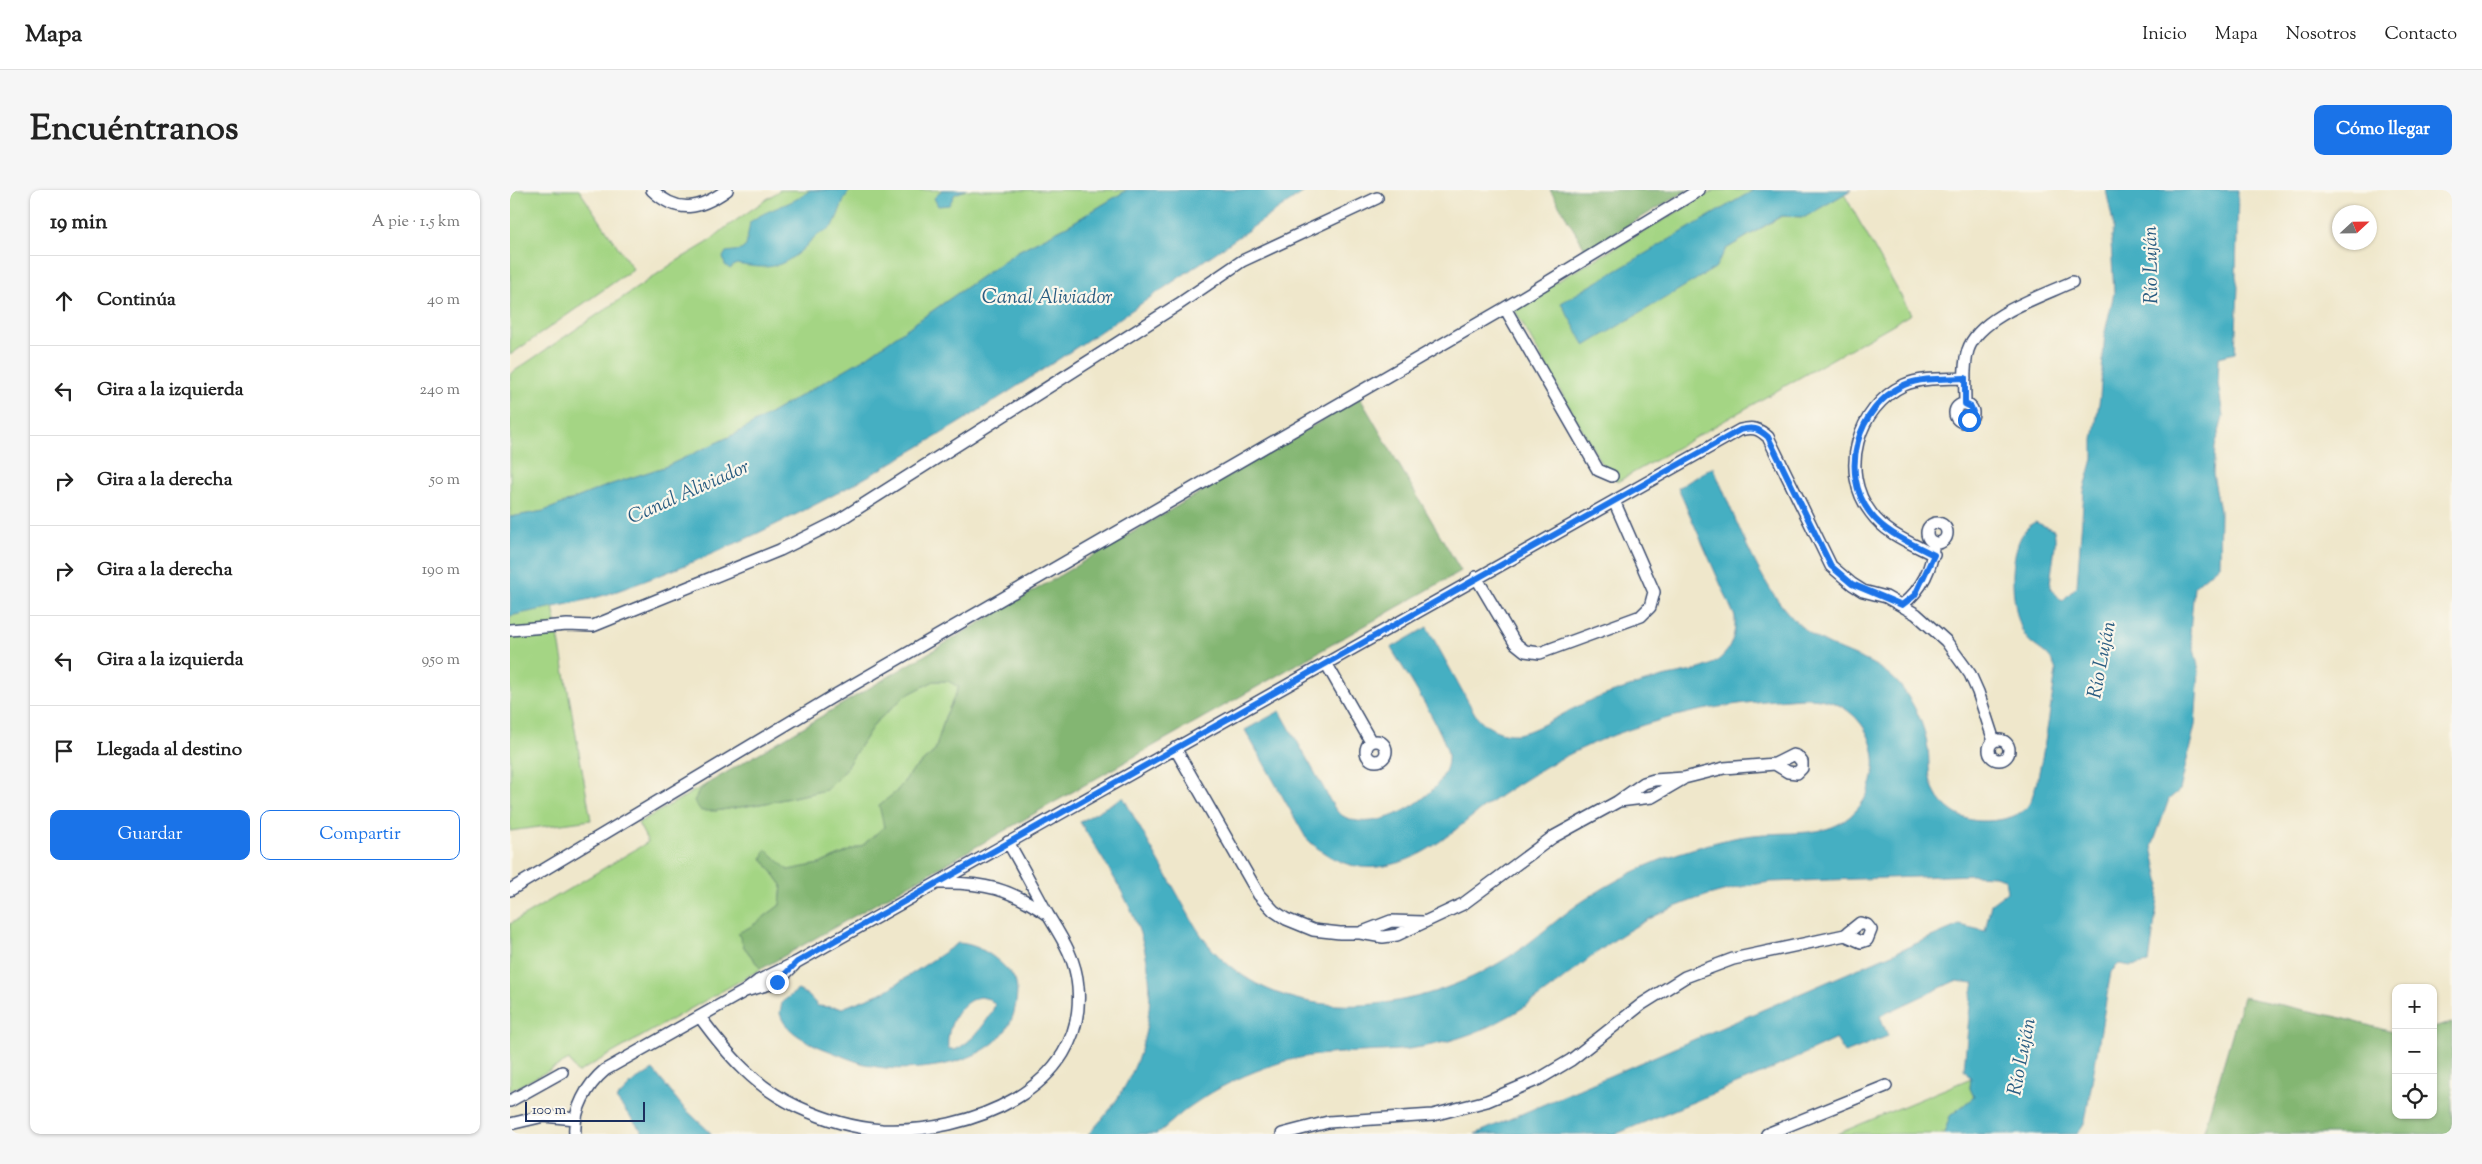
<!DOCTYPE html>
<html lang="es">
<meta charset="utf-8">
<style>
:root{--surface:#fff;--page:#f6f6f6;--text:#222;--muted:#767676;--line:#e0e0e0;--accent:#1a73e8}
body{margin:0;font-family:"Sorts Mill Goudy",serif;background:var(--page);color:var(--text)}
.controls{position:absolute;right:15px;bottom:15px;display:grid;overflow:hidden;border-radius:10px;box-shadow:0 1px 4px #0004}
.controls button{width:45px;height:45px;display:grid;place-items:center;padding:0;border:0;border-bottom:1px solid var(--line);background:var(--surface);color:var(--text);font:25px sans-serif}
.compass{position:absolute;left:1822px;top:15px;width:45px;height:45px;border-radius:50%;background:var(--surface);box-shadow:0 1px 4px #0004;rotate:68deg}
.scale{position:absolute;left:15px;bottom:12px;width:120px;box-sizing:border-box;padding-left:5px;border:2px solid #1b2f5e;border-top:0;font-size:14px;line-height:18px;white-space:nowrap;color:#1b2f5e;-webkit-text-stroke:4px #fbf7ec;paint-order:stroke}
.stop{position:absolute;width:15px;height:15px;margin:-11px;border:4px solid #1a73e8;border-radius:50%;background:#fff}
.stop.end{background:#1a73e8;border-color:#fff;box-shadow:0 1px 5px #0008}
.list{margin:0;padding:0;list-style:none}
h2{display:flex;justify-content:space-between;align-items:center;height:65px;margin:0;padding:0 20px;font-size:21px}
h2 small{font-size:16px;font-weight:400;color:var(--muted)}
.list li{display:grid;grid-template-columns:32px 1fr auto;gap:15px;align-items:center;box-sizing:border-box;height:90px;padding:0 20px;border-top:1px solid var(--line)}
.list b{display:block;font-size:19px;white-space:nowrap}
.list em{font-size:16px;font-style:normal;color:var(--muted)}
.actions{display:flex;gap:10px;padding:15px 20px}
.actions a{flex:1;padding:11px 0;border:1px solid var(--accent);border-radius:10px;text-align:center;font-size:18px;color:var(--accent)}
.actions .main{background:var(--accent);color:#fff}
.icon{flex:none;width:28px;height:28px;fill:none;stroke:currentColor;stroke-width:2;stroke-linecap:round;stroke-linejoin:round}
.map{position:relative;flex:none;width:1942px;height:944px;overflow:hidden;border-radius:10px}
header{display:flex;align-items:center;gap:30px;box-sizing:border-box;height:70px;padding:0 25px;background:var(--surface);border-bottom:1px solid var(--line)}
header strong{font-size:24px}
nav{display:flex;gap:28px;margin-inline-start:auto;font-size:18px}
.intro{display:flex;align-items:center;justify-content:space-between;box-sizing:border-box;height:120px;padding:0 30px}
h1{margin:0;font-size:35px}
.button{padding:12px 22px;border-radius:10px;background:var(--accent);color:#fff;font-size:18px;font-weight:700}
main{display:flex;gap:30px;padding:0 30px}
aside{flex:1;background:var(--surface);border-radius:10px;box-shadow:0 1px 4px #0004}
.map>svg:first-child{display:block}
</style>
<header>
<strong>Mapa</strong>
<nav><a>Inicio</a><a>Mapa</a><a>Nosotros</a><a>Contacto</a></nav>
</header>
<div class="intro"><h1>Encuéntranos</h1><a class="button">Cómo llegar</a></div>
<main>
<aside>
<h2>19 min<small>A pie · 1.5 km</small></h2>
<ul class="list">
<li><svg class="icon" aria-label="ahead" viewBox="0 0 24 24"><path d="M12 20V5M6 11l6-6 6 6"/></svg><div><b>Continúa</b></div><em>40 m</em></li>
<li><svg class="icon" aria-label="left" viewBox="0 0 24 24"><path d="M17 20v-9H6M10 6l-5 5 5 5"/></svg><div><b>Gira a la izquierda</b></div><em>240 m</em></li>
<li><svg class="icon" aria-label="right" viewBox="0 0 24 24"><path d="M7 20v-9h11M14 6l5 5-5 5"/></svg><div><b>Gira a la derecha</b></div><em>50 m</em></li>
<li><svg class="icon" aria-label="right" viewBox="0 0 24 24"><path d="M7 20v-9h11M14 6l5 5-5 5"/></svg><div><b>Gira a la derecha</b></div><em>190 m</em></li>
<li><svg class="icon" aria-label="left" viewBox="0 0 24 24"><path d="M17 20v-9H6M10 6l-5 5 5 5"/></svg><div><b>Gira a la izquierda</b></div><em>950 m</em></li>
<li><svg class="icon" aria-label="arrive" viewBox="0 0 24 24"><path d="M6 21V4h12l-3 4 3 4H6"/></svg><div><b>Llegada al destino</b></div></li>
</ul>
<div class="actions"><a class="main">Guardar</a><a>Compartir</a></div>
</aside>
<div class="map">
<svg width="1942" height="944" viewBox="0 0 1942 944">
<rect width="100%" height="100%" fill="#fbf7ec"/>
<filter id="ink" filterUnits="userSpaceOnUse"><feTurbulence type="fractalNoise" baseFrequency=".02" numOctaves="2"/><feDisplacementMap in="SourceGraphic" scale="10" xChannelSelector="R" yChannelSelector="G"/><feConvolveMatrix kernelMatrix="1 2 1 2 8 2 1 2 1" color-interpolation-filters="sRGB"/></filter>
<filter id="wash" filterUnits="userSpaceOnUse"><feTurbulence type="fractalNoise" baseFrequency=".0096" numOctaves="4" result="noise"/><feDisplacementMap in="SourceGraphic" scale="20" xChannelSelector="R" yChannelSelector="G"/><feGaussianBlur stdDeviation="1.12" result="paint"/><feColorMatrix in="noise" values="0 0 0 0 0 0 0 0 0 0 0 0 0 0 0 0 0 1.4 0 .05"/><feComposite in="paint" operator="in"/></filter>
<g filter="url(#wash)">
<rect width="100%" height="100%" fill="#efe7cb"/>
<path fill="#a4d584" stroke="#608271" d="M 0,0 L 69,0 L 123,79 L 0,165 Z
M 270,0 L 617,0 L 559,35 L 508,61 L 355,168 L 227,243 L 157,276 L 99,295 L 34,321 L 0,327 L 0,184 L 165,72 L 197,53 L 215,38 Z
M 1205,0 L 1244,0 L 1052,113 L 1075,155 L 1205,78 L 1216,59 L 1272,26 L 1295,27 L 1334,4 L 1401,124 L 1107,292 L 1092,275 L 1003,117 Z
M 43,416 L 81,630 L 0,641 L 0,426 Z
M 424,491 L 438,491 L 449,497 L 435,527 L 425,561 L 403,580 L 386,602 L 370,615 L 374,637 L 353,655 L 309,674 L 278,681 L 262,665 L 252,668 L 272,695 L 270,715 L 242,736 L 234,757 L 251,779 L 67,883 L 59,870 L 0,901 L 0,734 L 138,652 L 128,633 L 202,591 L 189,601 L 205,621 L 256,613 L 316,600 L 332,584 L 365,533 L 395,506 Z
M 1461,888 L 1460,898 L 1464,907 L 1440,926 L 1434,944 L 1327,944 Z"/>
<path fill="#83b672" stroke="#4f7268" d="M 1040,0 L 1178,0 L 1076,60 Z
M 850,208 L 951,381 L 251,779 L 234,757 L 228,743 L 242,736 L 270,715 L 272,695 L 252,668 L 256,659 L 278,680 L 309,674 L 353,655 L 374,637 L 369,615 L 386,602 L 403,580 L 425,561 L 435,527 L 449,497 L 438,491 L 424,491 L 395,506 L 365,533 L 332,584 L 316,600 L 256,613 L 205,621 L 191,621 L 184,611 L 189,601 L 202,591 Z
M 1733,807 L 1828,827 L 1886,843 L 1886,925 L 1923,925 L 1923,838 L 1942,833 L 1942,944 L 1693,944 Z"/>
<path fill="#44afc2" stroke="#306f90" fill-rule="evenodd" d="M 300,0 L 341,0 C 334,5 329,25 324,34 C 319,41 311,42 305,47 C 300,50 298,55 294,58 C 270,80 257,79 226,74 L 220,79 L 215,75 L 213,67 L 216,62 L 231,60 L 236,56 L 240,32 C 258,18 283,15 300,0 Z
M 432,0 L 456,0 L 445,4 L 439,15 L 428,16 L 424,8 Z
M 617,0 L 797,0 C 577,149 360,313 107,401 C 73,413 35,418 0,426 L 0,327 L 34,321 L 99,295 L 157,276 L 227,243 L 355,168 L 508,61 L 559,35 Z
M 1244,0 L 1341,0 L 1295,27 L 1271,26 L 1216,59 L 1205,78 L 1075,156 L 1051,113 Z
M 1596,0 L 1728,0 L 1726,86 L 1728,97 L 1725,163 L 1709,167 L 1708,193 L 1713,227 L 1705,257 L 1703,284 L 1710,321 L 1709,375 L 1684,397 L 1680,443 L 1689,480 L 1685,535 L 1670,600 L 1659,609 L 1642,657 L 1650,694 L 1639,773 L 1621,776 L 1609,774 L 1601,782 L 1575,932 L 1567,944 L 1434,944 L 1440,926 L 1464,907 L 1460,898 L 1461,888 L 1454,879 L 1461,806 L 1464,793 L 1445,791 L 1370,826 L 1378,846 L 1335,863 L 1326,849 L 1253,883 L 1106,944 L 965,944 L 1449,735 L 1475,741 L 1481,714 L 1497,702 L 1495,689 L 1485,686 L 1464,685 L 1261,692 C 1204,699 1147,719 1100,753 C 1062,780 1029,812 986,833 C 956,848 922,857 889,860 C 848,863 808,861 769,873 C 737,883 708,897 681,916 C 673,921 651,942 646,944 C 639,944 589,944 578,944 C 630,894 653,820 632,750 C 620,708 592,669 570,632 L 613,607 C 630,638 647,668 664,698 C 676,719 686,741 702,759 C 777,842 911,823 997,768 C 1022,753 1043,732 1067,715 C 1102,691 1141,671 1182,659 C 1202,653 1223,647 1244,645 C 1268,642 1293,645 1316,639 C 1353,629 1374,586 1360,550 C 1353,531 1335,514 1314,510 C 1299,506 1281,509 1266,510 C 1187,516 1107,537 1037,576 C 1017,588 996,601 977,615 C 945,639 916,669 875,676 C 844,682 817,669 796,648 L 735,540 L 770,521 C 783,544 796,567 809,590 C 815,599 819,611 826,620 C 856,654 942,605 938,565 C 936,544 894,480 881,458 L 917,437 L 965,524 C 975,537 990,545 1007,544 C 1025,542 1058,520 1077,512 C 1100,503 1124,495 1149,488 C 1167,483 1191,482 1207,471 C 1221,461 1226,444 1225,427 L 1168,298 L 1203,277 C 1227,330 1252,408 1298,442 C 1327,464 1364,466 1389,494 C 1404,513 1415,535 1418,559 C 1420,573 1417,587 1424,600 C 1433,618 1451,631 1472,631 C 1487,631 1506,629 1517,617 C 1530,602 1542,505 1546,481 C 1540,459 1523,460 1514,444 C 1500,419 1495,346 1525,332 L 1544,340 C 1548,355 1540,381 1540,398 L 1552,411 L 1567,396 L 1574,301 L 1583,269 L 1583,250 L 1590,207 L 1595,142 L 1604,103 L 1601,52 L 1604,37 Z
M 448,753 C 469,754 488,768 502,785 C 509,794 507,808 505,818 C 495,871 419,882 375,878 C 354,876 335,867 317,860 C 301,854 274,842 270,823 C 270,820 272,815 272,812 L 288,800 L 298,805 L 308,816 L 332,818 L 376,801 ZM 471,807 L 479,809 L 485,815 C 478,832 462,852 445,860 L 438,858 C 436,837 449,810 471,807 Z
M 143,880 L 173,917 L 202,944 L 134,944 L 106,909 L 123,892 Z"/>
</g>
<g filter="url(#ink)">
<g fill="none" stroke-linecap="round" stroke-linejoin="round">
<g stroke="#3b4b6e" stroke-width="14">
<path id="minor" d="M 142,0 C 168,25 190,19 217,0
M 995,118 L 1088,280 L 1102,286
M 1455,214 C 1455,197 1453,176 1458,160 C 1469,126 1532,106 1562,92
M1445 223a9 9 0 1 1 18 0a9 9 0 1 1-18 0Z
M1417 343a10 10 0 1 1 20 0a10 10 0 1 1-20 0Z
M 1424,365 C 1401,353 1376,344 1361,323 C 1329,282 1347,217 1394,195 C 1412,187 1436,189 1455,188
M 966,387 L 1005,453 L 1015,461 L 1030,463 L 1131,426 L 1140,417 L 1144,402 L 1104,311
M 1392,415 C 1411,400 1424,377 1423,352
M 0,440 L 57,435 L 83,436 L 270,360 L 326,332 L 669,114 L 732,71 L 867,8
M 816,473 L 861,552
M1479 560a10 10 0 1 1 20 0a10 10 0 1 1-20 0Z
M856 561a10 10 0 1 1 20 0a10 10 0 1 1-20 0Z
M 665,558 L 749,705 L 764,721 L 776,729 L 803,740 L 830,743 L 850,743 L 873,747 L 887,745 L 953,714 L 1043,647 L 1107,612 L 1134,593 L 1144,590 L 1174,588 L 1214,578 L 1265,574
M 1283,565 L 1287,566 L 1292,572 L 1292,578 L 1287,583 L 1278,582 L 1265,574 Z
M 1109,611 L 1142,607 L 1173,589
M 430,693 C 474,692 500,699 537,724
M 0,700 L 322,507 L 995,118 L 1189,0
M 1350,733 L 1357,735 L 1361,740 L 1357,750 L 1351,752 L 1335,745 Z
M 850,743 L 881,731 L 913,732
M 235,801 L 248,791 L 287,772 L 1230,240 C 1243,237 1248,238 1258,247 L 1321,376 L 1342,394 L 1353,401 L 1376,407 L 1406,424 L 1436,451 L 1460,484 L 1468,502 L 1484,551
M 190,827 C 217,864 246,898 288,917 C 314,929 344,938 372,940 C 457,944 577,900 568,797 C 566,769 552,748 538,725 C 525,701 512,676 498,652
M 0,911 L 52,882
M 0,934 L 34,926 L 65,929
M 65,944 C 63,920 77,895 95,880 L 235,801 L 267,792 L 284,775
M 772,944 L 818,932 L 923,925 L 977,911 L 1029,889 L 1061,870 L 1132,814 L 1175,787 L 1223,769 L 1335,745
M 1257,944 L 1376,896"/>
</g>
<use href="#minor" stroke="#fff" stroke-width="11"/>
</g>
</g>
<g fill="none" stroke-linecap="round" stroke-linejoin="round" filter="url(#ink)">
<path stroke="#1a73e8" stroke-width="6" d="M 267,792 L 287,772 L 1230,240 C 1243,237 1248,238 1258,247 L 1321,376 L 1342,394 L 1392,415 L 1405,405 L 1424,365 C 1401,353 1376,344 1360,323 C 1329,282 1347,217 1394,195 C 1412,187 1436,189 1455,188 L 1455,214 L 1461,217 L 1463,222 L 1459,230"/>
</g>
<g text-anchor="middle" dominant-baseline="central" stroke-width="4.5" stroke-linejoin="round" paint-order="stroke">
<g font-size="20" font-style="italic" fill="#295c81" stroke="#fbf7ec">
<text transform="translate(1642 75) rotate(-91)">Río Luján</text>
<text x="537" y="108">Canal Aliviador</text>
<text transform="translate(179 303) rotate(-24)">Canal Aliviador</text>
<text transform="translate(1593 470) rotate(-79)">Río Luján</text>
<text transform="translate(1513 867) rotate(-79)">Río Luján</text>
</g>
</g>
</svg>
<div class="controls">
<button>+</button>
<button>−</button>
<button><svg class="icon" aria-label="locate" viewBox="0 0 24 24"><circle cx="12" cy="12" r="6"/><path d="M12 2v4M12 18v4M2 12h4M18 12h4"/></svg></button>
</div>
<svg class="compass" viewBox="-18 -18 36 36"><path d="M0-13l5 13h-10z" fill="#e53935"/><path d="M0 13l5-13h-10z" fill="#767676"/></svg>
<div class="scale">100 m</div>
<div class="stop" style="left:1459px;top:230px"></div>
<div class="stop end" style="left:267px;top:792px"></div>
</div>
</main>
